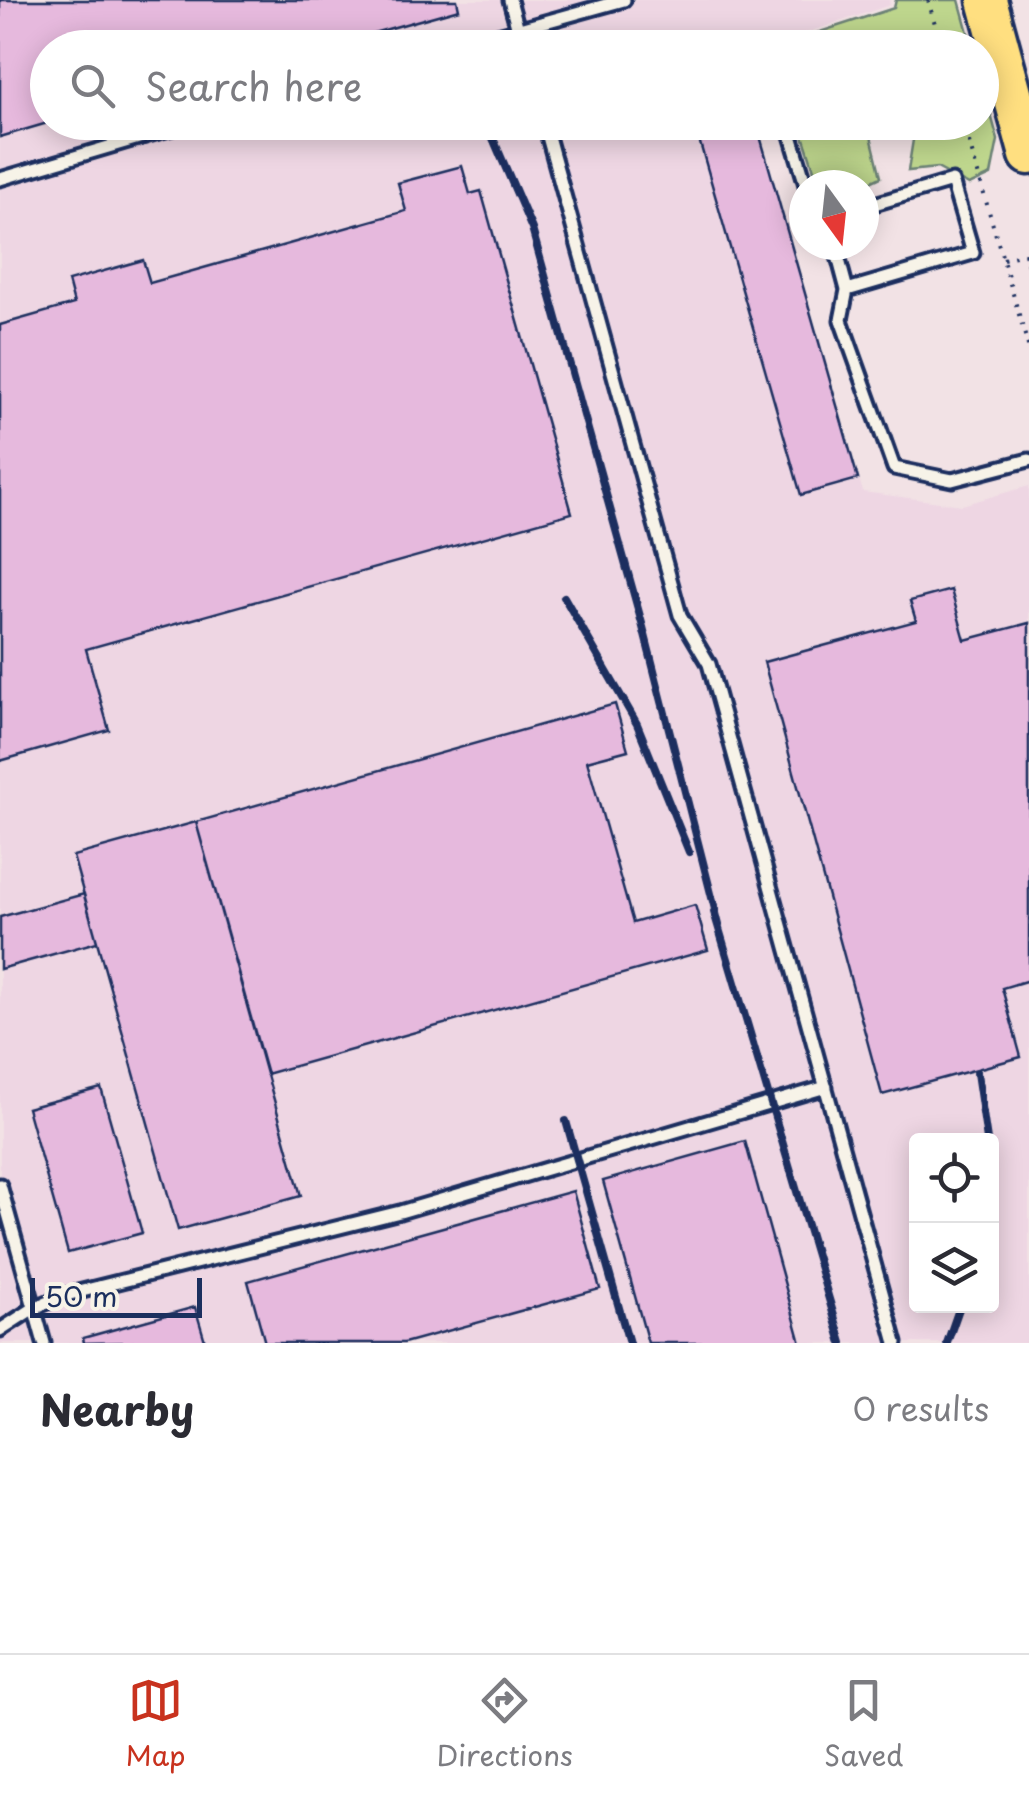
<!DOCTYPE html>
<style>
:root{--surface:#fff;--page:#f7f7f7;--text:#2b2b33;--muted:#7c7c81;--line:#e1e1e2;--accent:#c8321e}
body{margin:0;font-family:"Playpen Sans",sans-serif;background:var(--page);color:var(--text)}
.controls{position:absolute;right:30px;bottom:30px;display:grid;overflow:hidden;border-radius:10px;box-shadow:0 5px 25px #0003}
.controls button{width:90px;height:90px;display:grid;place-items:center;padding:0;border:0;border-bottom:2px solid var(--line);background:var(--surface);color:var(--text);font:50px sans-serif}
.compass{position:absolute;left:789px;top:170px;width:90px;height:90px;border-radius:50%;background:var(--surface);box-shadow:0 5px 25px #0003;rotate:165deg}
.scale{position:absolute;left:30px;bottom:25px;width:172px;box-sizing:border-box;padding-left:10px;border:5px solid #1b2f5e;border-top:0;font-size:28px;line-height:35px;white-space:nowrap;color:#1b2f5e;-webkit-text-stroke:8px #f7f3e8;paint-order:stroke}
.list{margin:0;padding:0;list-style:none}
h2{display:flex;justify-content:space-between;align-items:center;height:130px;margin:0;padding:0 40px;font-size:42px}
h2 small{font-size:32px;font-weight:400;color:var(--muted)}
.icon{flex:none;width:55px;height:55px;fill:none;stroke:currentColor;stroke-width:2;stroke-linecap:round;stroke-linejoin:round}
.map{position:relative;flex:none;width:1029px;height:1343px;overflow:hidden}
.search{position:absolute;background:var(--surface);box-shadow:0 5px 25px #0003;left:30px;right:30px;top:30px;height:110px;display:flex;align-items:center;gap:25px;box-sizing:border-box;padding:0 35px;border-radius:55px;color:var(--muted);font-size:38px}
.sheet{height:310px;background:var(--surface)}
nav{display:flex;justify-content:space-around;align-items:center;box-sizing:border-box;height:140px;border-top:2px solid var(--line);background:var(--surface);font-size:28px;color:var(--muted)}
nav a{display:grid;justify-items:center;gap:5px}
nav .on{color:var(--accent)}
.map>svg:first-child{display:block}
</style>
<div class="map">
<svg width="1029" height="1343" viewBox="0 0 1029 1343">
<rect width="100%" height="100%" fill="#f2e2e5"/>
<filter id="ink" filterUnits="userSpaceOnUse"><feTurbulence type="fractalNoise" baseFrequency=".01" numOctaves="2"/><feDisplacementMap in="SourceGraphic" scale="20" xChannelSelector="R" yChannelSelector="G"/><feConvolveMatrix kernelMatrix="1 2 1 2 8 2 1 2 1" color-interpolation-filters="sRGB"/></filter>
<g filter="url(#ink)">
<path fill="#eed6e3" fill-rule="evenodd" d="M 0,0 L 889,0 L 890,5 L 763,47 L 48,48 L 48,122 L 756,123 L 863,492 L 962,505 L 1029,486 L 1029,1343 L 0,1343 ZM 916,1140 L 992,1140 L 992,1306 L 916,1306 Z"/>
<path fill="#bed68d" stroke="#6c8276" stroke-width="2.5" d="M 896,0 L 959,0 L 972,47 L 789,47 L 792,41 L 894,8 Z
M 982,82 L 998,140 L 991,175 L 969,185 L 937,168 L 908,171 L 913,140 L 904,123 L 982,122 Z
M 799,123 L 859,123 L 871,136 L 881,177 L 864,185 L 819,185 Z"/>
<path fill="#e6b9dd" stroke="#1b2f5e" stroke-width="2.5" d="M 0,0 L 457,0 L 459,9 L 320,48 L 48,48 L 48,122 L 51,122 L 0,137 Z
M 694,122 L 756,122 L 858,479 L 801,495 Z
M 462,166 L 470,194 L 481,191 L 572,513 L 86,649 L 109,730 L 0,761 L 0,325 L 74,304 L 68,281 L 143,260 L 150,283 L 406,211 L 398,183 Z
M 951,590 L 965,640 L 1029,623 L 1029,980 L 1002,988 L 1021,1057 L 882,1095 L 764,662 L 916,621 L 910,601 Z
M 615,704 L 628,750 L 587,761 L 633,923 L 695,905 L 708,950 L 266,1074 L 196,822 Z
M 196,822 L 301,1196 L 178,1230 L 73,856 Z
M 84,894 L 97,942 L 0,969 L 0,917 Z
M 101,1088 L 142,1233 L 68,1253 L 27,1108 Z
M 745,1141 L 801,1343 L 648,1343 L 603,1181 Z
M 573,1191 L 600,1289 L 404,1343 L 265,1343 L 248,1281 Z
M 195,1307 L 205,1341 L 84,1343 L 83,1338 Z"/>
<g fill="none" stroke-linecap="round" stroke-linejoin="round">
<g stroke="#1b2f5e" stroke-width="19">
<path id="lane" d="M 510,0 L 523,48
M 451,48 L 624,0
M 544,122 L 680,615 L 709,664 L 896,1343
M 787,122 L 806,185
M 0,179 L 193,122
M 835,245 L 847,290 L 841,320 L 894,468 L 952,480 L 1029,460
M 847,290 L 973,253 L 952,181 L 864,207
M 0,1185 L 44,1343
M 0,1330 L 34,1308 L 62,1296 L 400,1212 L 826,1087"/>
</g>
<g stroke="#1b2f5e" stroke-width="45">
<path id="primary" d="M 987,0 L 1029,155"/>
</g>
<path stroke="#1b2f5e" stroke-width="4" stroke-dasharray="2.5 8" stroke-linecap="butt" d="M 928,0 L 942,48
M 963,122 L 1029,349
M 1003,259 L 1025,254 L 1029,270"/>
<use href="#lane" stroke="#f7f3e8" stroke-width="11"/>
<use href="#primary" stroke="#ffdf80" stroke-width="38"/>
<path stroke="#1b2f5e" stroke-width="8" d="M 439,32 L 447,48
M 486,122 L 532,229 L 643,627 L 719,925
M 564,597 L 637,724 L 689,852
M 714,912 L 842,1343
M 977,1073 L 987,1140
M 566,1121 L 629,1343
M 947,1343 L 960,1306"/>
</g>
</g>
</svg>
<div class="controls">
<button><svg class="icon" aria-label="locate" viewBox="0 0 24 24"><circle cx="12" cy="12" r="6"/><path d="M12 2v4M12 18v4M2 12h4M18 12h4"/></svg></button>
<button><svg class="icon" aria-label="layers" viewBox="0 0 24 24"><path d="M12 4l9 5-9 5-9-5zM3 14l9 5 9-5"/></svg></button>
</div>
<svg class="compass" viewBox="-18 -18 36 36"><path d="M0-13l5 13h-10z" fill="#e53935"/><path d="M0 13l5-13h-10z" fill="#7c7c81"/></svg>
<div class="scale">50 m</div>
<div class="search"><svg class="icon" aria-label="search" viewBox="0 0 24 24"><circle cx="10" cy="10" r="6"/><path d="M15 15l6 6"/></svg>Search here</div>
</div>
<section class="sheet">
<h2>Nearby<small>0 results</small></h2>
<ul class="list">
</ul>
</section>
<nav>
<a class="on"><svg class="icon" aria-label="map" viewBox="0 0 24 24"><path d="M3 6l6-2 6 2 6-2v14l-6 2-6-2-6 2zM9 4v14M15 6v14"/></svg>Map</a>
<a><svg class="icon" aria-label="directions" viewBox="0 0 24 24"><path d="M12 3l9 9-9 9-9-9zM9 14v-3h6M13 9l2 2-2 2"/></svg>Directions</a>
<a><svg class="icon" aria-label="saved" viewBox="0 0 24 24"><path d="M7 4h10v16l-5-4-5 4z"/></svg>Saved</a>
</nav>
